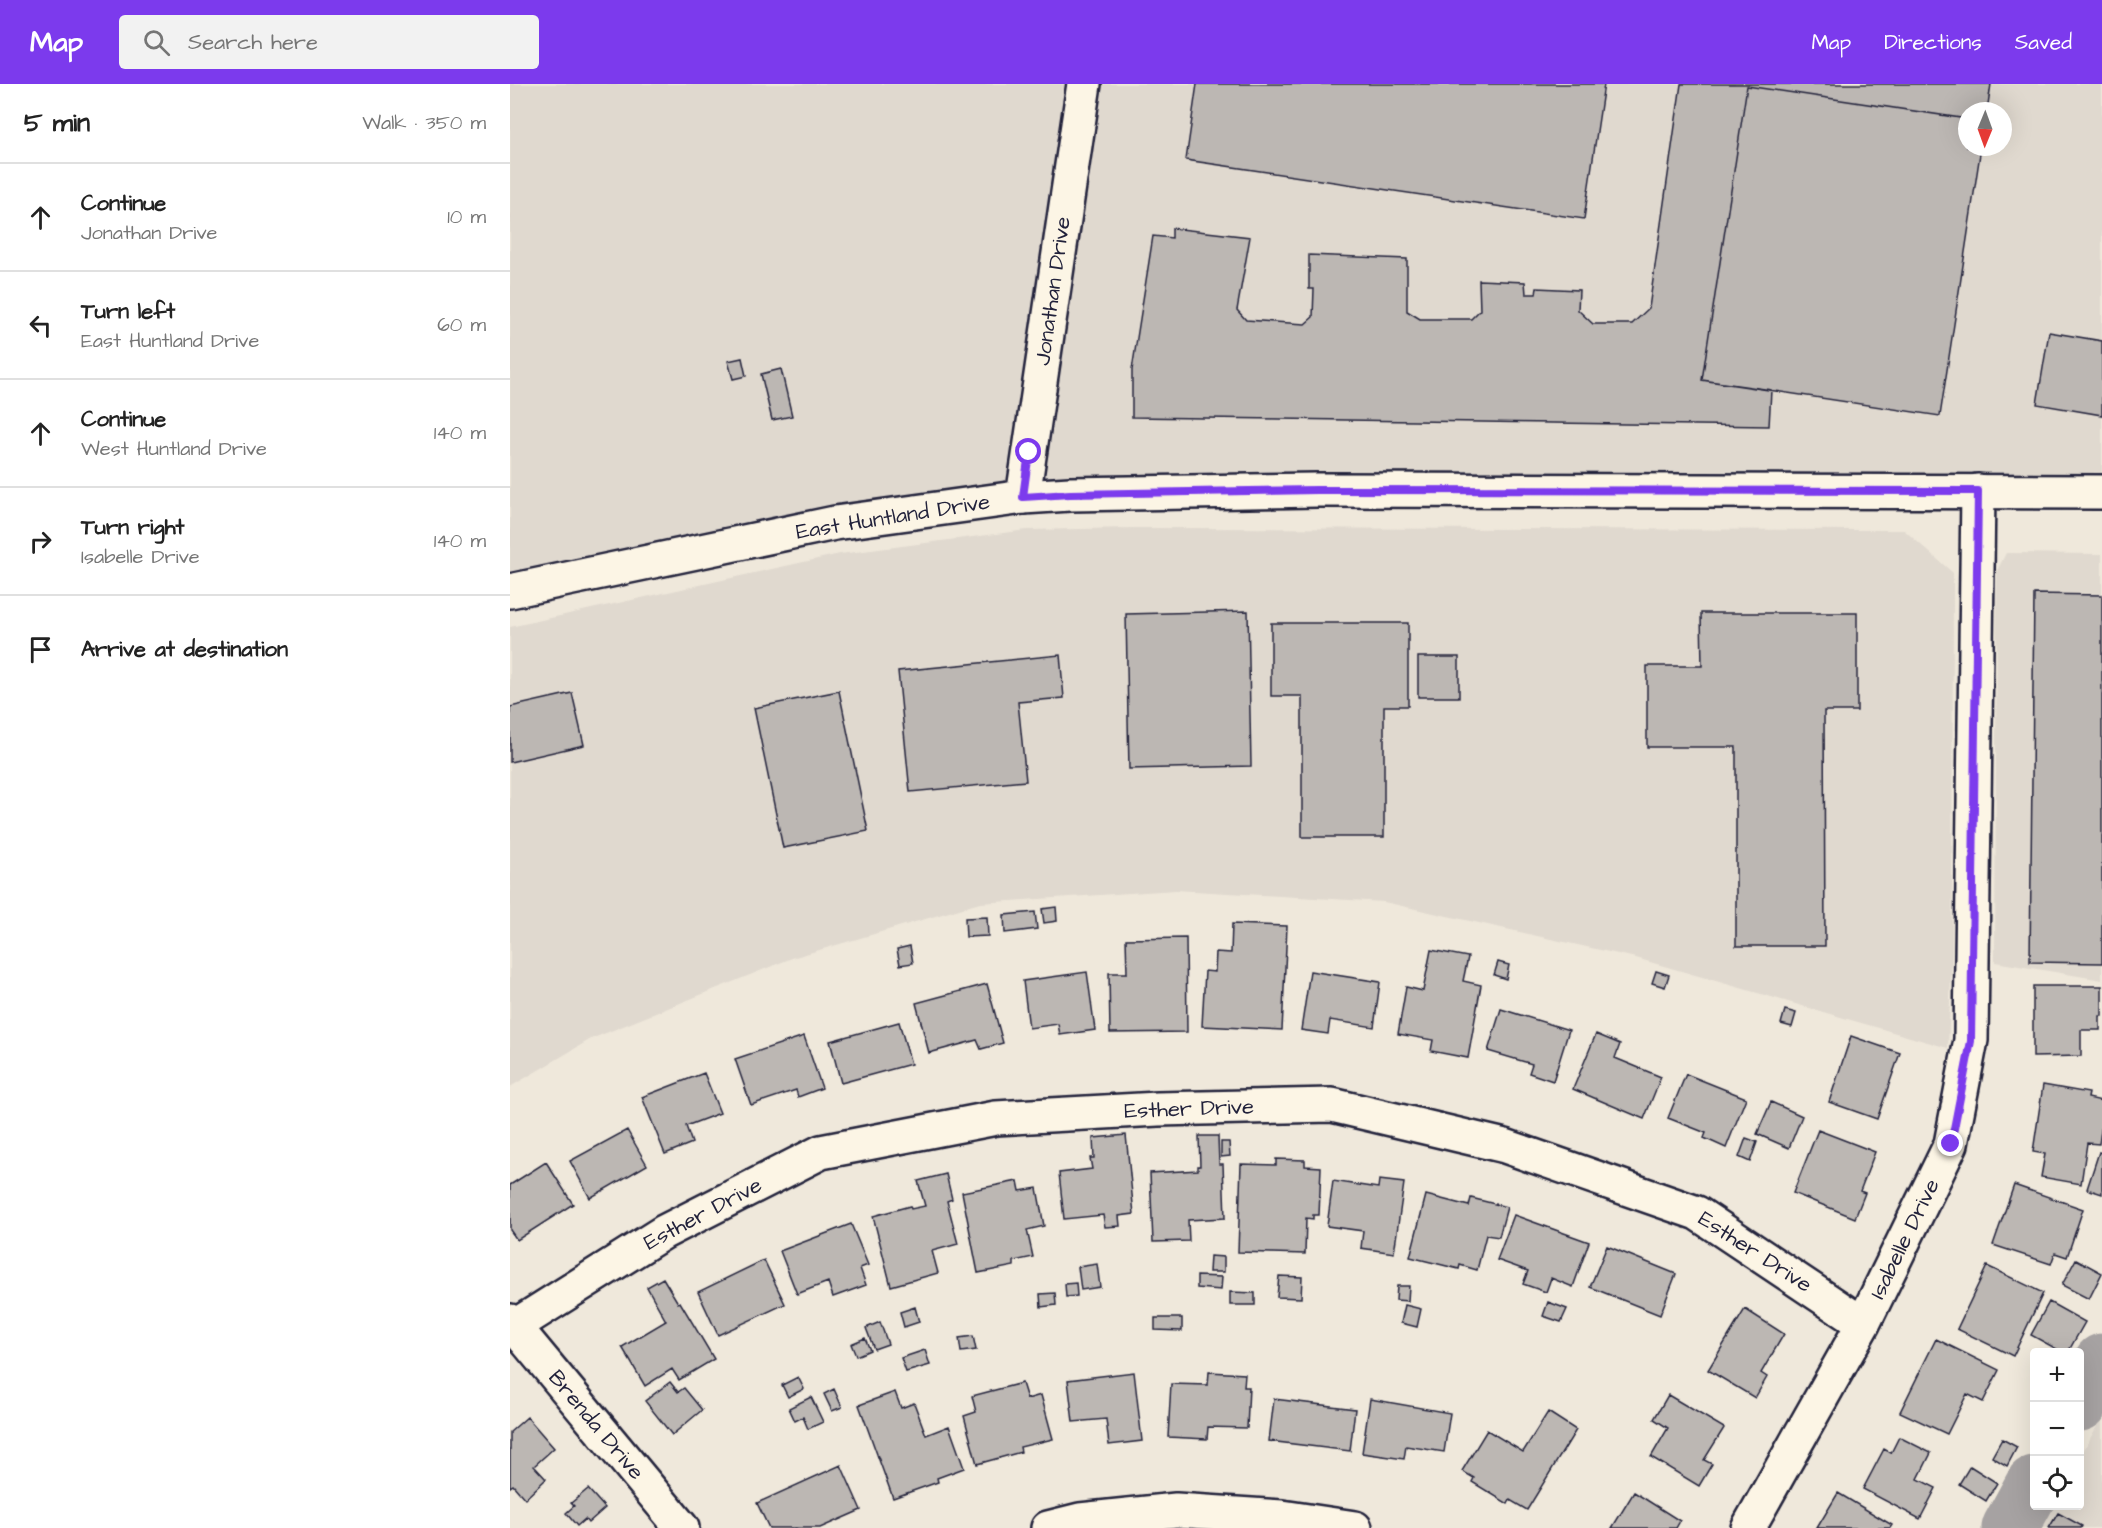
<!DOCTYPE html>
<meta charset="utf-8">
<style>
:root{--surface:#fff;--page:#f2f2f2;--text:#222;--muted:#767676;--line:#e0e0e0;--accent:#7c3aed}
body{margin:0;font-family:"Architects Daughter",sans-serif;background:var(--page);color:var(--text)}
.controls{position:absolute;right:18px;bottom:18px;display:grid;overflow:hidden;border-radius:6px;box-shadow:0 6px 24px #0002}
.controls button{width:54px;height:54px;display:grid;place-items:center;padding:0;border:0;border-bottom:2px solid var(--line);background:var(--surface);color:var(--text);font:30px sans-serif}
.compass{position:absolute;left:1448px;top:18px;width:54px;height:54px;border-radius:50%;background:var(--surface);box-shadow:0 6px 24px #0002;rotate:181deg}
.stop{position:absolute;width:18px;height:18px;margin:-14px;border:4px solid #7c3aed;border-radius:50%;background:#fff}
.stop.end{background:#7c3aed;border-color:#fff;box-shadow:0 2px 6px #0008}
.list{margin:0;padding:0;list-style:none}
h2{display:flex;justify-content:space-between;align-items:center;height:78px;margin:0;padding:0 24px;font-size:26px}
h2 small{font-size:20px;font-weight:400;color:var(--muted)}
.list li{display:grid;grid-template-columns:39px 1fr auto;gap:18px;align-items:center;box-sizing:border-box;height:108px;padding:0 24px;border-top:2px solid var(--line)}
.list b{display:block;font-size:22px;white-space:nowrap}
.list p{margin:0;font-size:20px;white-space:nowrap;color:var(--muted)}
.list em{font-size:20px;font-style:normal;color:var(--muted)}
.icon{flex:none;width:33px;height:33px;fill:none;stroke:currentColor;stroke-width:2;stroke-linecap:round;stroke-linejoin:round}
.map{position:relative;flex:none;width:1592px;height:1444px;overflow:hidden}
header{display:flex;align-items:center;gap:36px;box-sizing:border-box;height:84px;padding:0 30px;background:var(--accent);color:#fff}
header strong{font-size:28px}
nav{display:flex;gap:33px;margin-inline-start:auto;font-size:21px}
.search{width:420px;height:54px;background:var(--page);display:flex;align-items:center;gap:15px;box-sizing:border-box;padding:0 21px;border-radius:6px;color:var(--muted);font-size:22px}
main{display:flex}
aside{flex:1;background:var(--surface)}
.map>svg:first-child{display:block}
</style>
<header>
<strong>Map</strong>
<div class="search"><svg class="icon" aria-label="search" viewBox="0 0 24 24"><circle cx="10" cy="10" r="6"/><path d="M15 15l6 6"/></svg>Search here</div>
<nav><a>Map</a><a>Directions</a><a>Saved</a></nav>
</header>
<main>
<aside>
<h2>5 min<small>Walk · 350 m</small></h2>
<ul class="list">
<li><svg class="icon" aria-label="ahead" viewBox="0 0 24 24"><path d="M12 20V5M6 11l6-6 6 6"/></svg><div><b>Continue</b><p>Jonathan Drive</p></div><em>10 m</em></li>
<li><svg class="icon" aria-label="left" viewBox="0 0 24 24"><path d="M17 20v-9H6M10 6l-5 5 5 5"/></svg><div><b>Turn left</b><p>East Huntland Drive</p></div><em>60 m</em></li>
<li><svg class="icon" aria-label="ahead" viewBox="0 0 24 24"><path d="M12 20V5M6 11l6-6 6 6"/></svg><div><b>Continue</b><p>West Huntland Drive</p></div><em>140 m</em></li>
<li><svg class="icon" aria-label="right" viewBox="0 0 24 24"><path d="M7 20v-9h11M14 6l5 5-5 5"/></svg><div><b>Turn right</b><p>Isabelle Drive</p></div><em>140 m</em></li>
<li><svg class="icon" aria-label="arrive" viewBox="0 0 24 24"><path d="M6 21V4h12l-3 4 3 4H6"/></svg><div><b>Arrive at destination</b></div></li>
</ul>
</aside>
<div class="map">
<svg width="1592" height="1444" viewBox="0 0 1592 1444">
<rect width="100%" height="100%" fill="#efe8db"/>
<filter id="ink" filterUnits="userSpaceOnUse"><feTurbulence type="fractalNoise" baseFrequency=".0167" numOctaves="2"/><feDisplacementMap in="SourceGraphic" scale="12" xChannelSelector="R" yChannelSelector="G"/><feConvolveMatrix kernelMatrix="1 2 1 2 8 2 1 2 1" color-interpolation-filters="sRGB"/></filter>
<g filter="url(#ink)">
<path fill="#e0d9cf" fill-rule="evenodd" d="M 0,0 L 1592,0 L 1592,408 L 560,410 L 0,507 ZM 1457,27 L 1493,27 L 1493,63 L 1457,63 Z
M 625,444 L 1394,446 L 1443,489 L 1442,871 L 1438,964 L 1126,874 L 874,818 L 666,806 L 470,819 L 282,874 L 81,955 L 0,1003 L 0,543 L 330,470 L 516,446 Z
M 1496,469 L 1592,470 L 1592,896 L 1485,878 L 1487,487 Z
M 1592,1333 L 1592,1444 L 1529,1444 L 1542,1422 L 1570,1422 L 1570,1373 Z"/>
<g fill="none" stroke-linecap="round" stroke-linejoin="round">
<path stroke="#a6a2a2" stroke-width="57" d="M 1570,1319 L 1592,1278
M 1500,1444 L 1524,1400"/>
</g>
<path fill="#bcb7b3" stroke="#22223b" stroke-width="1.5" d="M 687,0 L 1094,0 L 1074,135 L 676,76 Z
M 1171,0 L 1481,0 L 1477,27 L 1457,27 L 1457,35 L 1237,2 L 1192,296 L 1261,306 L 1259,342 L 622,333 L 622,286 L 643,152 L 662,154 L 662,144 L 740,153 L 727,226 L 736,236 L 795,240 L 803,233 L 804,205 L 799,205 L 799,171 L 897,175 L 897,227 L 910,235 L 961,235 L 970,226 L 969,196 L 1015,198 L 1016,210 L 1026,210 L 1027,204 L 1069,206 L 1068,226 L 1083,240 L 1122,240 L 1139,224 Z
M 1237,2 L 1457,35 L 1457,63 L 1471,63 L 1430,332 L 1192,296 Z
M 1539,248 L 1592,257 L 1592,331 L 1527,320 Z
M 232,274 L 236,292 L 223,295 L 218,277 Z
M 271,285 L 282,332 L 262,336 L 251,290 Z
M 1524,510 L 1592,511 L 1592,879 L 1520,878 Z
M 738,527 L 741,682 L 619,685 L 616,530 Z
M 1191,529 L 1347,529 L 1347,627 L 1314,627 L 1315,862 L 1226,862 L 1226,663 L 1137,663 L 1137,582 L 1192,582 Z
M 761,539 L 898,539 L 898,622 L 874,622 L 874,753 L 792,753 L 792,612 L 761,612 Z
M 550,571 L 554,614 L 508,618 L 516,697 L 400,708 L 388,587 Z
M 908,573 L 949,573 L 949,613 L 908,613 Z
M 329,607 L 358,747 L 273,764 L 244,624 Z
M 62,609 L 74,661 L 0,678 L 0,623 Z
M 546,823 L 547,837 L 534,839 L 532,825 Z
M 525,828 L 527,845 L 495,849 L 494,831 Z
M 477,833 L 478,852 L 456,853 L 455,834 Z
M 722,840 L 777,842 L 772,946 L 692,942 L 695,887 L 705,888 L 706,868 L 721,869 Z
M 676,854 L 677,948 L 600,949 L 599,889 L 617,889 L 616,855 Z
M 400,862 L 403,879 L 390,881 L 387,865 Z
M 921,866 L 958,873 L 953,897 L 971,901 L 958,974 L 921,967 L 923,956 L 888,950 L 896,903 L 913,907 Z
M 988,878 L 999,881 L 996,895 L 984,891 Z
M 800,887 L 870,898 L 864,943 L 820,936 L 818,950 L 791,946 Z
M 1146,887 L 1159,891 L 1155,903 L 1142,899 Z
M 577,888 L 585,946 L 550,951 L 548,940 L 519,944 L 513,897 Z
M 477,900 L 493,959 L 471,965 L 467,956 L 419,969 L 406,919 Z
M 1523,902 L 1592,902 L 1592,932 L 1590,932 L 1590,946 L 1571,946 L 1571,972 L 1523,973 Z
M 991,925 L 1059,946 L 1043,997 L 1019,989 L 1022,980 L 978,967 Z
M 1275,926 L 1286,929 L 1282,943 L 1271,940 Z
M 389,938 L 401,980 L 331,999 L 320,957 Z
M 1086,950 L 1110,960 L 1105,974 L 1151,993 L 1134,1035 L 1063,1005 Z
M 294,952 L 312,1004 L 288,1013 L 286,1006 L 241,1021 L 225,975 Z
M 1341,952 L 1390,969 L 1367,1035 L 1319,1018 Z
M 194,989 L 210,1029 L 176,1042 L 182,1059 L 155,1070 L 132,1013 Z
M 1176,990 L 1236,1014 L 1216,1064 L 1194,1054 L 1196,1049 L 1158,1034 Z
M 1533,1001 L 1579,1009 L 1578,1014 L 1592,1017 L 1592,1040 L 1589,1060 L 1577,1059 L 1571,1100 L 1531,1093 L 1535,1070 L 1523,1068 Z
M 1261,1018 L 1292,1032 L 1279,1064 L 1247,1050 Z
M 117,1046 L 137,1081 L 80,1114 L 60,1077 Z
M 1308,1046 L 1365,1068 L 1350,1107 L 1355,1109 L 1345,1134 L 1283,1109 Z
M 616,1051 L 624,1130 L 609,1132 L 610,1142 L 595,1143 L 593,1131 L 554,1135 L 549,1089 L 582,1085 L 580,1074 L 584,1074 L 583,1054 Z
M 689,1052 L 708,1052 L 709,1080 L 713,1080 L 715,1134 L 678,1136 L 679,1157 L 643,1158 L 640,1089 L 688,1086 L 688,1082 L 690,1082 Z
M 1236,1054 L 1247,1058 L 1240,1078 L 1229,1073 Z
M 711,1058 L 719,1058 L 720,1072 L 711,1073 Z
M 1589,1068 L 1592,1069 L 1592,1110 L 1577,1105 Z
M 766,1075 L 795,1076 L 795,1082 L 811,1083 L 809,1131 L 803,1131 L 803,1135 L 796,1134 L 795,1170 L 728,1168 L 731,1080 L 766,1081 Z
M 36,1078 L 63,1120 L 7,1156 L 0,1146 L 0,1101 Z
M 436,1090 L 442,1115 L 437,1117 L 448,1160 L 422,1167 L 428,1189 L 381,1202 L 363,1132 L 400,1122 L 401,1125 L 415,1122 L 408,1097 Z
M 869,1096 L 894,1099 L 884,1169 L 851,1164 L 853,1147 L 817,1142 L 823,1097 L 868,1104 Z
M 508,1097 L 510,1107 L 527,1104 L 534,1142 L 517,1146 L 523,1173 L 504,1177 L 504,1182 L 468,1189 L 452,1108 Z
M 1504,1101 L 1573,1125 L 1557,1173 L 1545,1169 L 1541,1180 L 1483,1161 Z
M 916,1111 L 959,1122 L 961,1114 L 997,1123 L 989,1153 L 976,1151 L 967,1186 L 950,1181 L 949,1185 L 900,1173 Z
M 1004,1131 L 1079,1158 L 1063,1203 L 1041,1194 L 1036,1208 L 1013,1200 L 1018,1187 L 987,1176 Z
M 341,1140 L 358,1181 L 350,1184 L 356,1201 L 323,1213 L 318,1198 L 287,1210 L 270,1167 Z
M 1097,1162 L 1166,1190 L 1150,1231 L 1080,1203 Z
M 700,1172 L 714,1173 L 714,1188 L 699,1188 Z
M 1566,1175 L 1592,1189 L 1579,1215 L 1552,1201 Z
M 254,1176 L 275,1220 L 208,1251 L 188,1208 Z
M 587,1180 L 590,1203 L 571,1206 L 568,1183 Z
M 1477,1182 L 1533,1209 L 1503,1272 L 1447,1245 Z
M 687,1192 L 712,1193 L 711,1206 L 687,1204 Z
M 769,1192 L 792,1193 L 791,1214 L 767,1213 Z
M 153,1194 L 168,1219 L 170,1218 L 204,1275 L 169,1296 L 162,1285 L 135,1302 L 112,1263 L 156,1237 L 137,1203 Z
M 566,1199 L 567,1212 L 556,1213 L 555,1200 Z
M 887,1202 L 899,1202 L 898,1217 L 886,1216 Z
M 720,1208 L 745,1209 L 745,1221 L 720,1221 Z
M 545,1209 L 546,1221 L 531,1223 L 530,1210 Z
M 1038,1218 L 1057,1225 L 1051,1238 L 1033,1232 Z
M 1539,1218 L 1575,1238 L 1558,1268 L 1552,1268 L 1521,1251 Z
M 895,1221 L 911,1225 L 907,1243 L 891,1239 Z
M 405,1223 L 409,1238 L 394,1243 L 390,1228 Z
M 1235,1225 L 1274,1250 L 1251,1289 L 1257,1293 L 1245,1314 L 1198,1286 Z
M 645,1234 L 672,1234 L 672,1247 L 645,1246 Z
M 370,1238 L 378,1260 L 364,1265 L 356,1244 Z
M 463,1252 L 466,1266 L 451,1268 L 449,1254 Z
M 355,1254 L 360,1266 L 346,1272 L 341,1260 Z
M 1426,1255 L 1489,1286 L 1473,1318 L 1457,1310 L 1437,1350 L 1390,1328 Z
M 415,1266 L 420,1281 L 396,1288 L 391,1274 Z
M 624,1288 L 632,1357 L 599,1361 L 596,1335 L 563,1338 L 558,1296 Z
M 699,1288 L 735,1290 L 734,1303 L 739,1303 L 737,1344 L 698,1343 L 697,1355 L 658,1353 L 661,1300 L 698,1301 Z
M 288,1293 L 294,1305 L 278,1313 L 272,1301 Z
M 160,1298 L 168,1308 L 174,1304 L 192,1326 L 162,1351 L 135,1317 Z
M 512,1299 L 517,1315 L 531,1311 L 543,1355 L 510,1363 L 511,1368 L 467,1380 L 454,1332 L 466,1328 L 462,1312 Z
M 324,1305 L 332,1323 L 322,1327 L 314,1310 Z
M 385,1308 L 391,1324 L 404,1319 L 416,1351 L 439,1342 L 454,1384 L 427,1394 L 428,1398 L 383,1414 L 349,1321 Z
M 1158,1311 L 1214,1344 L 1194,1376 L 1202,1380 L 1189,1402 L 1141,1373 L 1158,1344 L 1144,1335 Z
M 301,1313 L 313,1338 L 298,1345 L 293,1333 L 285,1337 L 279,1324 Z
M 764,1315 L 845,1325 L 840,1367 L 759,1357 Z
M 860,1315 L 940,1329 L 934,1368 L 896,1362 L 894,1375 L 852,1369 Z
M 1038,1328 L 1066,1346 L 1017,1426 L 1000,1416 L 998,1420 L 962,1398 L 964,1394 L 952,1387 L 977,1346 L 1013,1368 Z
M 17,1333 L 44,1364 L 24,1382 L 36,1395 L 15,1415 L 3,1401 L 0,1403 L 0,1348 Z
M 1389,1353 L 1421,1369 L 1408,1395 L 1426,1404 L 1410,1435 L 1353,1405 L 1374,1365 L 1381,1369 Z
M 1492,1355 L 1507,1363 L 1497,1382 L 1482,1373 Z
M 331,1381 L 351,1426 L 310,1444 L 259,1444 L 247,1419 Z
M 1460,1382 L 1487,1399 L 1476,1417 L 1449,1400 Z
M 78,1405 L 95,1424 L 78,1439 L 75,1435 L 67,1442 L 56,1429 L 64,1422 L 61,1419 Z
M 1124,1408 L 1170,1437 L 1166,1444 L 1102,1444 Z
M 1328,1409 L 1382,1441 L 1380,1444 L 1307,1444 Z
M 1548,1429 L 1572,1442 L 1571,1444 L 1539,1444 Z"/>
<g fill="none" stroke-linecap="round" stroke-linejoin="round">
<g stroke="#22223b" stroke-width="38">
<path id="minor" d="M 513,413 L 574,0
M 0,1237 L 172,1444
M 0,1245 L 154,1148 L 311,1068 L 486,1034 L 648,1025 L 822,1021 L 995,1062 L 1187,1129 L 1353,1240
M 538,1444 L 570,1436 L 666,1426 L 772,1433 L 845,1444
M 1238,1444 L 1353,1240 L 1441,1060 L 1461,956 L 1468,407"/>
</g>
<g stroke="#22223b" stroke-width="38">
<path id="tertiary" d="M 0,507 L 325,439 L 513,413 L 560,410 L 807,406 L 1592,408"/>
</g>
<use href="#minor" stroke="#fcf5e5" stroke-width="33"/>
<use href="#tertiary" stroke="#fcf5e5" stroke-width="33"/>
</g>
</g>
<g fill="none" stroke-linecap="round" stroke-linejoin="round" filter="url(#ink)">
<path stroke="#7c3aed" stroke-width="8" d="M 519,368 L 513,413 L 560,410 L 807,406 L 1468,407 L 1461,957 L 1441,1060"/>
</g>
<g text-anchor="middle" dominant-baseline="central" stroke-width="5" stroke-linejoin="round" paint-order="stroke">
<g font-size="22" fill="#22223b" stroke="#fcf5e5">
<text transform="translate(543 207) rotate(-82)">Jonathan Drive</text>
<text transform="translate(383 433) rotate(-9)">East Huntland Drive</text>
<text transform="translate(679 1025) rotate(-2)">Esther Drive</text>
<text transform="translate(193 1130) rotate(-28)">Esther Drive</text>
<text transform="translate(1395 1155) rotate(-64)">Isabelle Drive</text>
<text transform="translate(1245 1168) rotate(33)">Esther Drive</text>
<text transform="translate(86 1341) rotate(50)">Brenda Drive</text>
</g>
</g>
</svg>
<div class="controls">
<button>+</button>
<button>−</button>
<button><svg class="icon" aria-label="locate" viewBox="0 0 24 24"><circle cx="12" cy="12" r="6"/><path d="M12 2v4M12 18v4M2 12h4M18 12h4"/></svg></button>
</div>
<svg class="compass" viewBox="-18 -18 36 36"><path d="M0-13l5 13h-10z" fill="#e53935"/><path d="M0 13l5-13h-10z" fill="#767676"/></svg>
<div class="stop" style="left:519px;top:368px"></div>
<div class="stop end" style="left:1441px;top:1060px"></div>
</div>
</main>
